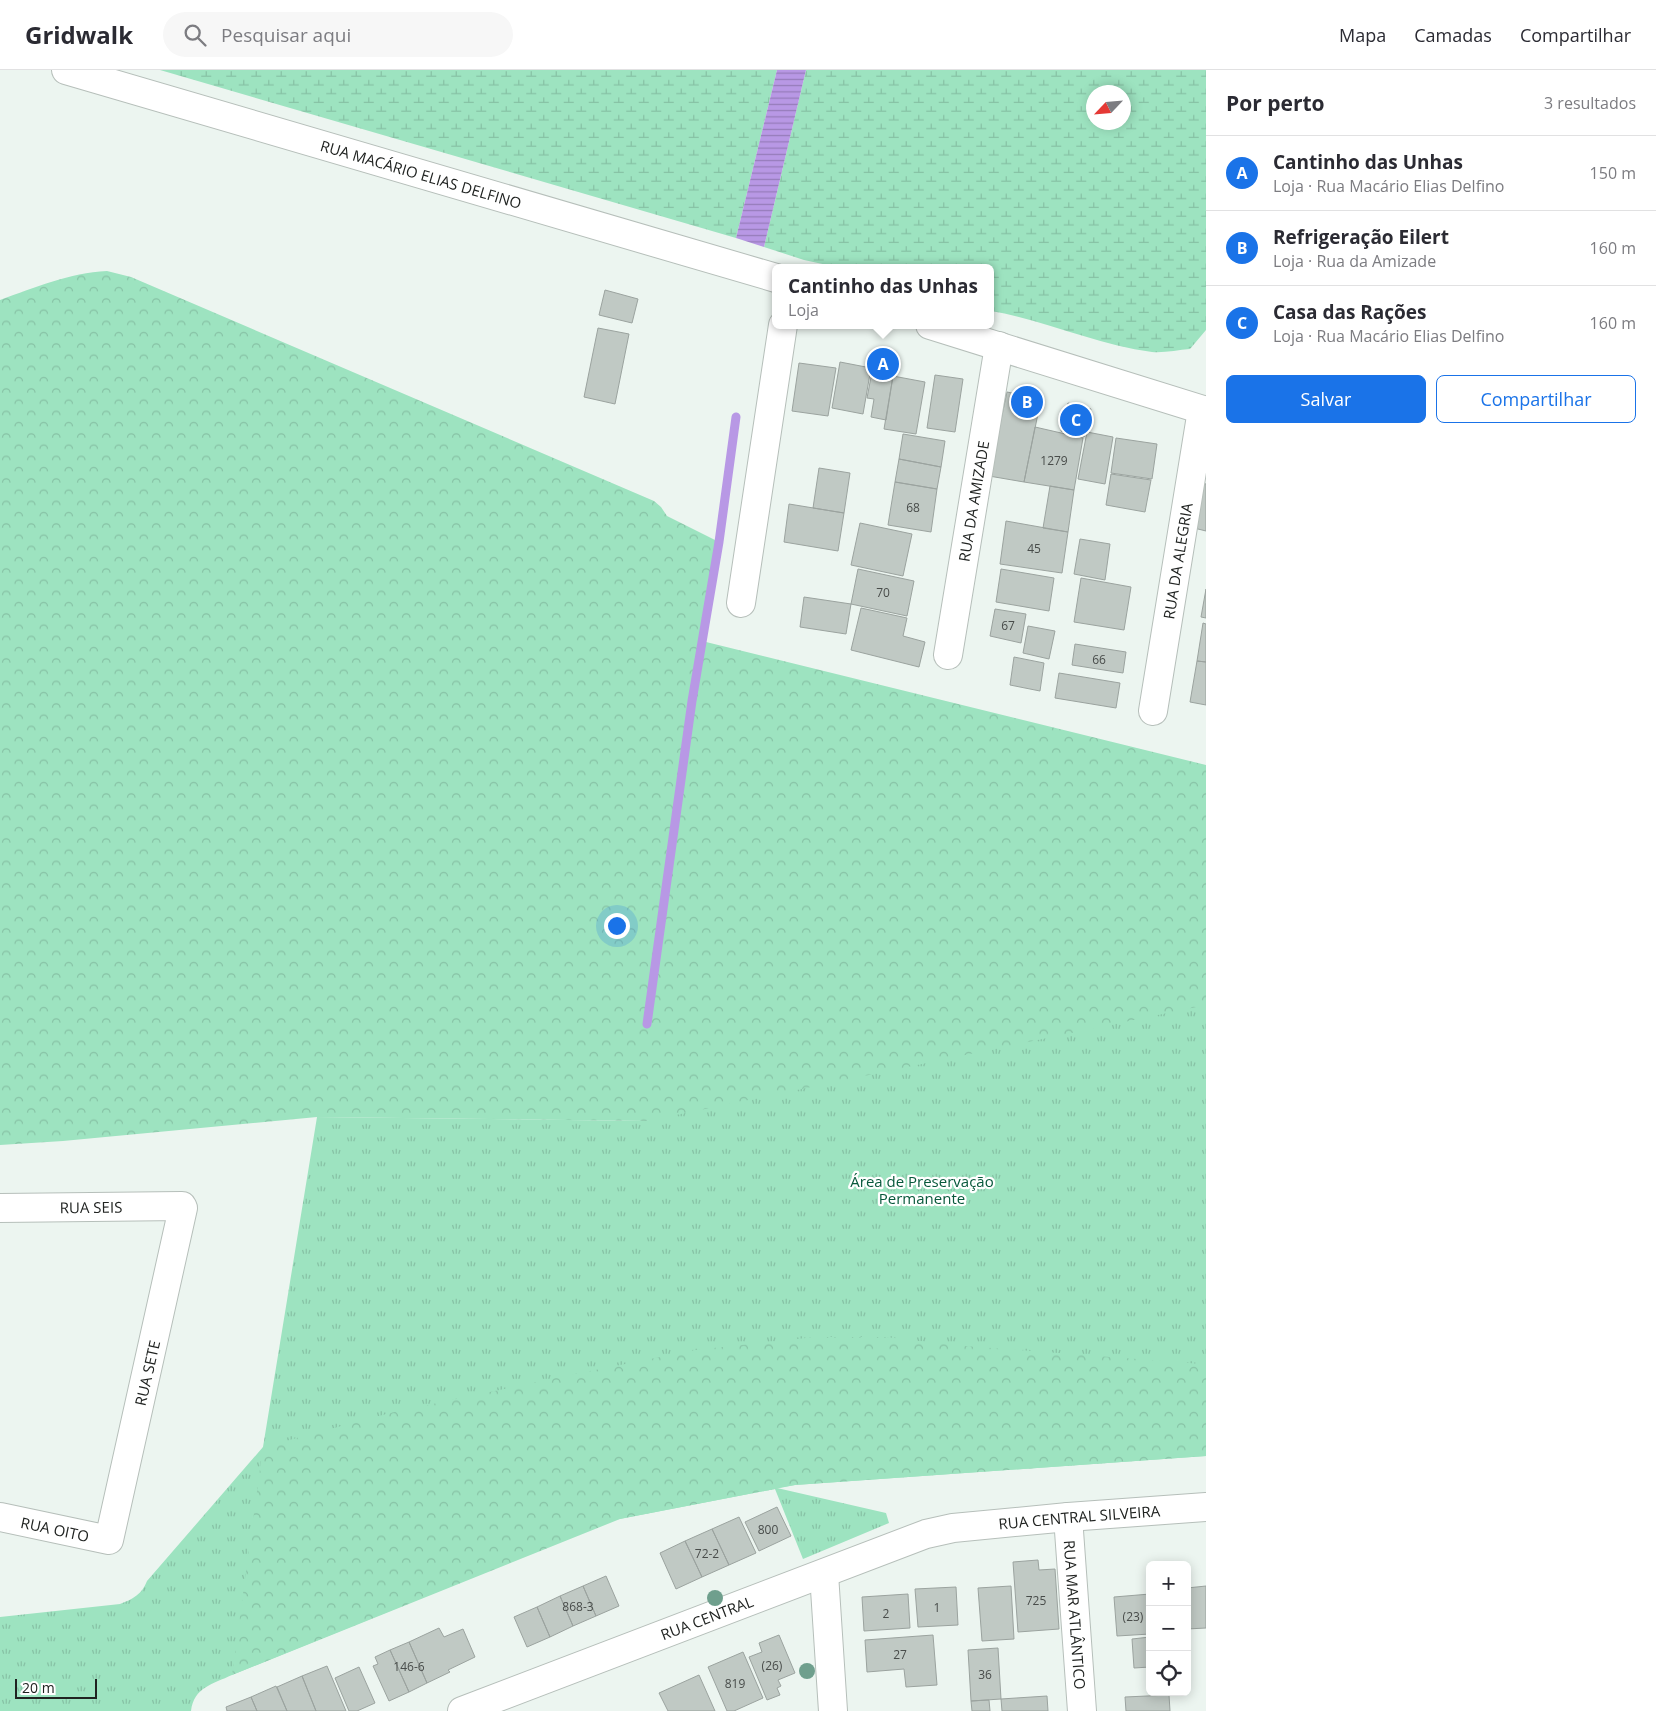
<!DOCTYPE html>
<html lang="pt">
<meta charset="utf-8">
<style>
:root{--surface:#fff;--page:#f7f7f7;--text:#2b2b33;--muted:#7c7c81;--line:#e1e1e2;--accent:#1a73e8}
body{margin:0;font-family:"Open Sans",sans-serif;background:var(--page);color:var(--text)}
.controls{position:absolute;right:15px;bottom:15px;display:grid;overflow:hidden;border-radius:8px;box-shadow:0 2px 12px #0003}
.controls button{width:45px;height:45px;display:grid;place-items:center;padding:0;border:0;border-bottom:1px solid var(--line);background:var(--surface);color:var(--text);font:25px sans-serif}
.compass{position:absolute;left:1086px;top:15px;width:45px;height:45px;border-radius:50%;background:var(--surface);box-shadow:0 2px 12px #0003;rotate:244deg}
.scale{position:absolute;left:15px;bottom:12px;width:82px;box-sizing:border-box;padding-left:5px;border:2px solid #202321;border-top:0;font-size:14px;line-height:18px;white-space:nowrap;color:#202321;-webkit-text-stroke:4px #fff;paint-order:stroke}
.you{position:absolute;left:616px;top:855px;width:18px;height:18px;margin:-12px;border:4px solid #fff;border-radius:50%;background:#1a73e8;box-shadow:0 0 0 8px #1a73e833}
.badge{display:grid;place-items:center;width:32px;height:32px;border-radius:50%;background:var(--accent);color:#fff;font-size:16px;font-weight:700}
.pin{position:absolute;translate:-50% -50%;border:2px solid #fff;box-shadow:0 1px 5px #0006}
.popup{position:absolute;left:772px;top:194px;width:222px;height:65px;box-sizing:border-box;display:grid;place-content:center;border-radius:8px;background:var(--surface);filter:drop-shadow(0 1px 4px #0005);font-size:16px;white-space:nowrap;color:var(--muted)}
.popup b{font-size:19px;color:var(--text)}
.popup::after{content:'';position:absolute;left:50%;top:100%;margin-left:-10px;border:10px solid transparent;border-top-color:var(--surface)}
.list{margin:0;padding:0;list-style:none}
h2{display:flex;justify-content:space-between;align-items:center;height:65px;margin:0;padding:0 20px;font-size:21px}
h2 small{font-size:16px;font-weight:400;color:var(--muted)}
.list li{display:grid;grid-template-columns:32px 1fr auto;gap:15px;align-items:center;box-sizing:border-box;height:75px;padding:0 20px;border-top:1px solid var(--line)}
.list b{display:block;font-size:19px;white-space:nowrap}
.list p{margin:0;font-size:16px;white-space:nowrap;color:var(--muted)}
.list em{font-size:16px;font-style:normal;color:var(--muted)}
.actions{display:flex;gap:10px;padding:15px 20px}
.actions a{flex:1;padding:11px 0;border:1px solid var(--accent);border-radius:8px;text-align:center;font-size:18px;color:var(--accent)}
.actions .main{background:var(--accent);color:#fff}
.icon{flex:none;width:28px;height:28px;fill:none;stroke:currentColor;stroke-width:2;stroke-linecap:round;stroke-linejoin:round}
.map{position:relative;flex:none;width:1206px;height:1641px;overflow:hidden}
header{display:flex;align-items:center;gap:30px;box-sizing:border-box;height:70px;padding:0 25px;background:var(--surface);border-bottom:1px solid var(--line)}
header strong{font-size:24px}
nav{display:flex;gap:28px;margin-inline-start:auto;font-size:18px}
.search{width:350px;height:45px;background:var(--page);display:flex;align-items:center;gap:12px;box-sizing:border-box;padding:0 18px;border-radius:28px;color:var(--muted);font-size:19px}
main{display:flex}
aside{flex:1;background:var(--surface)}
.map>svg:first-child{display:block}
</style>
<header>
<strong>Gridwalk</strong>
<div class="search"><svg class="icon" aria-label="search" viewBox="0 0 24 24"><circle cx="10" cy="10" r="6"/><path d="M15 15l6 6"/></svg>Pesquisar aqui</div>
<nav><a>Mapa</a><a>Camadas</a><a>Compartilhar</a></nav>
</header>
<main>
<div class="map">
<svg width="1206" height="1641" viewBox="0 0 1206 1641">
<defs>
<pattern id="grass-tufts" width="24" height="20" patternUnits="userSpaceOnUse" patternTransform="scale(1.25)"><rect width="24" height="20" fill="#9de3c0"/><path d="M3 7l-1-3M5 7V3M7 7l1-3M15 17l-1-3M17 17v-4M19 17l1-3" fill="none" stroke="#87c2a5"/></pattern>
<pattern id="forest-crowns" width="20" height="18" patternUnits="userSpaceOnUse" patternTransform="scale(1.25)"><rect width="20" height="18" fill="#9de3c0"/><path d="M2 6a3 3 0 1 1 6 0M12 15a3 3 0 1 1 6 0" fill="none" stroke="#87c2a5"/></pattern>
<pattern id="wetland-marsh" width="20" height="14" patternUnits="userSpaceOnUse" patternTransform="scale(1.25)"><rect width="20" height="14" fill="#9de3c0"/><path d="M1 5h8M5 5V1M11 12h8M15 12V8" fill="none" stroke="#87c2a5"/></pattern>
<pattern id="water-rules" width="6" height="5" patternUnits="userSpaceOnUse" patternTransform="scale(1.25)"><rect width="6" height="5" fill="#b898e5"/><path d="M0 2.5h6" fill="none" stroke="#957cb9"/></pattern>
</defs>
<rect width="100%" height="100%" fill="#ecf5f0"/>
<path fill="url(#grass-tufts)" d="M 1206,695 L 1206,1386 L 795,1415 L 777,1418 L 886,1443 L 889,1453 L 803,1489 L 775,1419 L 614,1450 L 232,1605 C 213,1614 194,1617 191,1641 L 0,1641 L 0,1547 L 120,1534 C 133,1529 142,1524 147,1511 L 263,1377 L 317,1047 L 647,1051 Z"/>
<path fill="url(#forest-crowns)" d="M 107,201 L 131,207 L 654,431 L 661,437 L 667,446 L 719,472 L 702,571 L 1206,695 L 1206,935 L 647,1051 L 317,1047 L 63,1071 L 0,1075 L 0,230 C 36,217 69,203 107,201 Z
M 815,1267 L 886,1267 L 952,1275 L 1202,1294 L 1206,1296 L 1206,1386 L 795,1415 L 620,1449 L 232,1605 L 263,1377 L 390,1343 L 565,1306 L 695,1280 Z"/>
<path fill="url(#wetland-marsh)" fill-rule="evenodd" d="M 160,0 L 777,0 L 736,168 Z
M 806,0 L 1206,0 L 1206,260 L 1190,279 C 1178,280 1164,283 1152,282 C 1097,275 1045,250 991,241 L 990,198 L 841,198 L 804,190 L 764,177 ZM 1094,22 L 1124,22 L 1124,52 L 1094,52 Z"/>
<path fill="url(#water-rules)" d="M 777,0 L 806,0 L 764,177 L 736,168 Z"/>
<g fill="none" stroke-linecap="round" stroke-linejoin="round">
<path stroke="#b898e5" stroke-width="9" d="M 647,954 L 692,631 L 719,472 L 736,347"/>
</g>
<path fill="#c0c9c4" stroke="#9ba39f" d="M 605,220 L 638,229 L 632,253 L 599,245 Z
M 598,258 L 629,264 L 615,334 L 584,327 Z
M 875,283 L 895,287 L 892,304 L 872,300 Z
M 840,292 L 871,298 L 863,344 L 832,338 Z
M 799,293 L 836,298 L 828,346 L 792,341 Z
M 872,302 L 893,306 L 886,350 L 871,347 L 874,329 L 867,328 Z
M 935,305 L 963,309 L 955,362 L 927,358 Z
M 893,306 L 925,312 L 916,364 L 884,359 Z
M 1007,322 L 1041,329 L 1024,412 L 989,406 Z
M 1068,333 L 1091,339 L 1084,367 L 1061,361 Z
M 1035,357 L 1083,368 L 1074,420 L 1024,412 Z
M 1087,362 L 1113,367 L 1105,414 L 1078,409 Z
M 903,364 L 945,371 L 941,397 L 899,389 Z
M 1116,368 L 1157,374 L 1152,409 L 1111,403 Z
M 899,389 L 941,397 L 937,419 L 895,412 Z
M 819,398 L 850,403 L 844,443 L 813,438 Z
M 1111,404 L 1151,410 L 1145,442 L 1106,435 Z
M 895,412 L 937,419 L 931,462 L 888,455 Z
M 1203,413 L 1206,414 L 1206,461 L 1194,458 Z
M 1050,416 L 1074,420 L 1068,462 L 1043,458 Z
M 789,434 L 844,443 L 838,481 L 784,472 Z
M 1006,451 L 1068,462 L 1062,503 L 1000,494 Z
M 860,453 L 912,464 L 903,506 L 851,495 Z
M 1080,469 L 1110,474 L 1105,510 L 1074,504 Z
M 858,499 L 914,511 L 907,546 L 851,534 Z
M 1001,499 L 1054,508 L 1049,541 L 996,532 Z
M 1081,508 L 1131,517 L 1124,560 L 1074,552 Z
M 1206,519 L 1206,548 L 1201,547 Z
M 804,527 L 851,534 L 846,564 L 800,557 Z
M 861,538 L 907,548 L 903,566 L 925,572 L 919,597 L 851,580 Z
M 995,539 L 1026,544 L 1021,573 L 990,566 Z
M 1203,553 L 1206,554 L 1206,592 L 1197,591 Z
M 1028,556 L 1055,561 L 1049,589 L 1023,583 Z
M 1075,574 L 1126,582 L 1123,603 L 1072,595 Z
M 1014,587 L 1044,593 L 1040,621 L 1010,615 Z
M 1197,591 L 1206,592 L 1206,635 L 1190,632 Z
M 1059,603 L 1120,613 L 1116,638 L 1055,628 Z
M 777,1437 L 791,1466 L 759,1481 L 745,1452 Z
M 739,1447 L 756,1483 L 729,1495 L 712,1459 Z
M 712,1459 L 729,1495 L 702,1507 L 685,1471 Z
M 685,1471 L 702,1507 L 676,1519 L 660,1483 Z
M 1038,1490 L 1039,1500 L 1055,1499 L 1059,1559 L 1018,1562 L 1013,1492 Z
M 606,1506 L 619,1536 L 596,1546 L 583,1516 Z
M 583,1516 L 596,1546 L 573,1556 L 560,1526 Z
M 1011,1516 L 1014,1569 L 982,1571 L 978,1518 Z
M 1206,1516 L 1206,1558 L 1187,1559 L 1187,1518 Z
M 956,1517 L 958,1555 L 918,1557 L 915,1519 Z
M 908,1524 L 910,1558 L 864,1561 L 862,1527 Z
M 1150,1524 L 1150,1564 L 1117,1566 L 1114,1527 Z
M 560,1526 L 573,1556 L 550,1567 L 537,1537 Z
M 537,1537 L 550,1567 L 527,1577 L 514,1547 Z
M 439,1558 L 444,1567 L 463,1559 L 475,1587 L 448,1600 L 450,1602 L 427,1613 L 409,1572 Z
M 779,1565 L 795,1603 L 778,1610 L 781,1616 L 777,1618 L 780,1625 L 767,1630 L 749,1587 L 762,1582 L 759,1573 Z
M 933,1565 L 937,1615 L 906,1617 L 904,1599 L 867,1602 L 865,1570 Z
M 1150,1567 L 1150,1597 L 1134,1598 L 1132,1569 Z
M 409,1572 L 427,1613 L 409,1622 L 390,1580 Z
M 998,1578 L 1001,1629 L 971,1631 L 968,1580 Z
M 390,1580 L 409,1622 L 389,1631 L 373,1596 L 378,1594 L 375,1587 Z
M 743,1582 L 763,1628 L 734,1641 L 727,1641 L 708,1597 Z
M 327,1596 L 346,1641 L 316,1641 L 302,1606 Z
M 359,1597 L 375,1633 L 357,1641 L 349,1641 L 335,1608 Z
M 699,1605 L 715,1641 L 668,1641 L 659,1623 Z
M 302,1606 L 316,1641 L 287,1641 L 277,1617 Z
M 276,1616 L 287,1641 L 257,1641 L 251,1627 Z
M 1169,1625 L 1170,1641 L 1126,1641 L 1125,1627 Z
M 1047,1626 L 1048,1641 L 1002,1641 L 1001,1629 Z
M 251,1627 L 257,1641 L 227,1641 L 226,1637 Z
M 989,1630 L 990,1641 L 972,1641 L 971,1631 Z"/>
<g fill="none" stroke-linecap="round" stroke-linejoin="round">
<g stroke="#b6bfba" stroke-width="30">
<g id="minor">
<path d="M 741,533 L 783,255"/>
<path id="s1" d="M 948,585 L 999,276"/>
<path id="s2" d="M 1153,641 L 1202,340"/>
<path id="s3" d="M 0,1138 L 182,1136 L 183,1138 L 109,1470 L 0,1447"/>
<path id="s4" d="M 1068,1447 L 1082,1641"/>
<path d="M 824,1504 L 833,1641"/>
<path id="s5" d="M 462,1641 L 926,1464 L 953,1458 L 1068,1447 L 1206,1437"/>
</g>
</g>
<g stroke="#b6bfba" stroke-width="30">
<g id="secondary">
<path id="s6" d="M 66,0 L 776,208"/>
<path d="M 930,255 L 1206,341"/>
</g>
</g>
<use href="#minor" stroke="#fff" stroke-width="28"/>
<use href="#secondary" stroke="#fff" stroke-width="28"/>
</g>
<g fill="#6f9f8d">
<circle cx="715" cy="1528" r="8"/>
<circle cx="807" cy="1601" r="8"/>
</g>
<g text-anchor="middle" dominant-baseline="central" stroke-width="4.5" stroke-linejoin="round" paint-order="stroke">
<g font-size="12" fill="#484c4a">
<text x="1054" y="390">1279</text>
<text x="913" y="437">68</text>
<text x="1034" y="478">45</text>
<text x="883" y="522">70</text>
<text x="1008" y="555">67</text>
<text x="1099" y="589">66</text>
<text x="768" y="1459">800</text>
<text x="707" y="1483">72-2</text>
<text x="1036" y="1530">725</text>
<text x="578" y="1536">868-3</text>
<text x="937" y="1537">1</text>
<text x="886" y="1543">2</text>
<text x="1133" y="1546">(23)</text>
<text x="900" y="1584">27</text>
<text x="772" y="1595">(26)</text>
<text x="409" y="1596">146-6</text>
<text x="985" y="1604">36</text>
<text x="735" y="1613">819</text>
</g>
<g font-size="15" fill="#202321" stroke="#fff">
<text stroke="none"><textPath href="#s6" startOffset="370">RUA MACÁRIO ELIAS DELFINO</textPath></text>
<text stroke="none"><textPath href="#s1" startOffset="156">RUA DA AMIZADE</textPath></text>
<text stroke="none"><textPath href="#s2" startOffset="152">RUA DA ALEGRIA</textPath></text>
<text stroke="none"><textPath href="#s3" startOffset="91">RUA SEIS</textPath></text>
<text transform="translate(147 1303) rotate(-77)">RUA SETE</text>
<text stroke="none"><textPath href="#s5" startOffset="651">RUA CENTRAL SILVEIRA</textPath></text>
<text transform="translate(55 1459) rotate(12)">RUA OITO</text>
<text stroke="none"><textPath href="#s4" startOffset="98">RUA MAR ATLÂNTICO</textPath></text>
<text stroke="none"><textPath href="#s5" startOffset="262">RUA CENTRAL</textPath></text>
</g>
<g font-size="15" fill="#08593c" stroke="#fff">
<text x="922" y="1111">Área de Preservação<tspan x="922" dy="17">Permanente</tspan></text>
</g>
</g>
</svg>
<div class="controls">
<button>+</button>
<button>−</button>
<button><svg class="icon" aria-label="locate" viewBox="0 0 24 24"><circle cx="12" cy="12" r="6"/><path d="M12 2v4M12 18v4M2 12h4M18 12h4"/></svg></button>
</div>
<svg class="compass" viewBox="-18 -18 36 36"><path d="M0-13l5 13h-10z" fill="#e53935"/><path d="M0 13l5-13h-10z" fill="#7c7c81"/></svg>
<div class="scale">20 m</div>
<div class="you"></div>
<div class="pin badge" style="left:883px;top:294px">A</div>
<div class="popup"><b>Cantinho das Unhas</b>Loja</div>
<div class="pin badge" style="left:1027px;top:332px">B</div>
<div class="pin badge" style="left:1076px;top:350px">C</div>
</div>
<aside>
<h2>Por perto<small>3 resultados</small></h2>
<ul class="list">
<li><span class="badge">A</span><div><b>Cantinho das Unhas</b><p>Loja · Rua Macário Elias Delfino</p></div><em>150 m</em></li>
<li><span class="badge">B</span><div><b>Refrigeração Eilert</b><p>Loja · Rua da Amizade</p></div><em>160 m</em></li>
<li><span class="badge">C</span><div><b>Casa das Rações</b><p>Loja · Rua Macário Elias Delfino</p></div><em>160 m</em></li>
</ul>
<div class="actions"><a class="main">Salvar</a><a>Compartilhar</a></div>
</aside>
</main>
